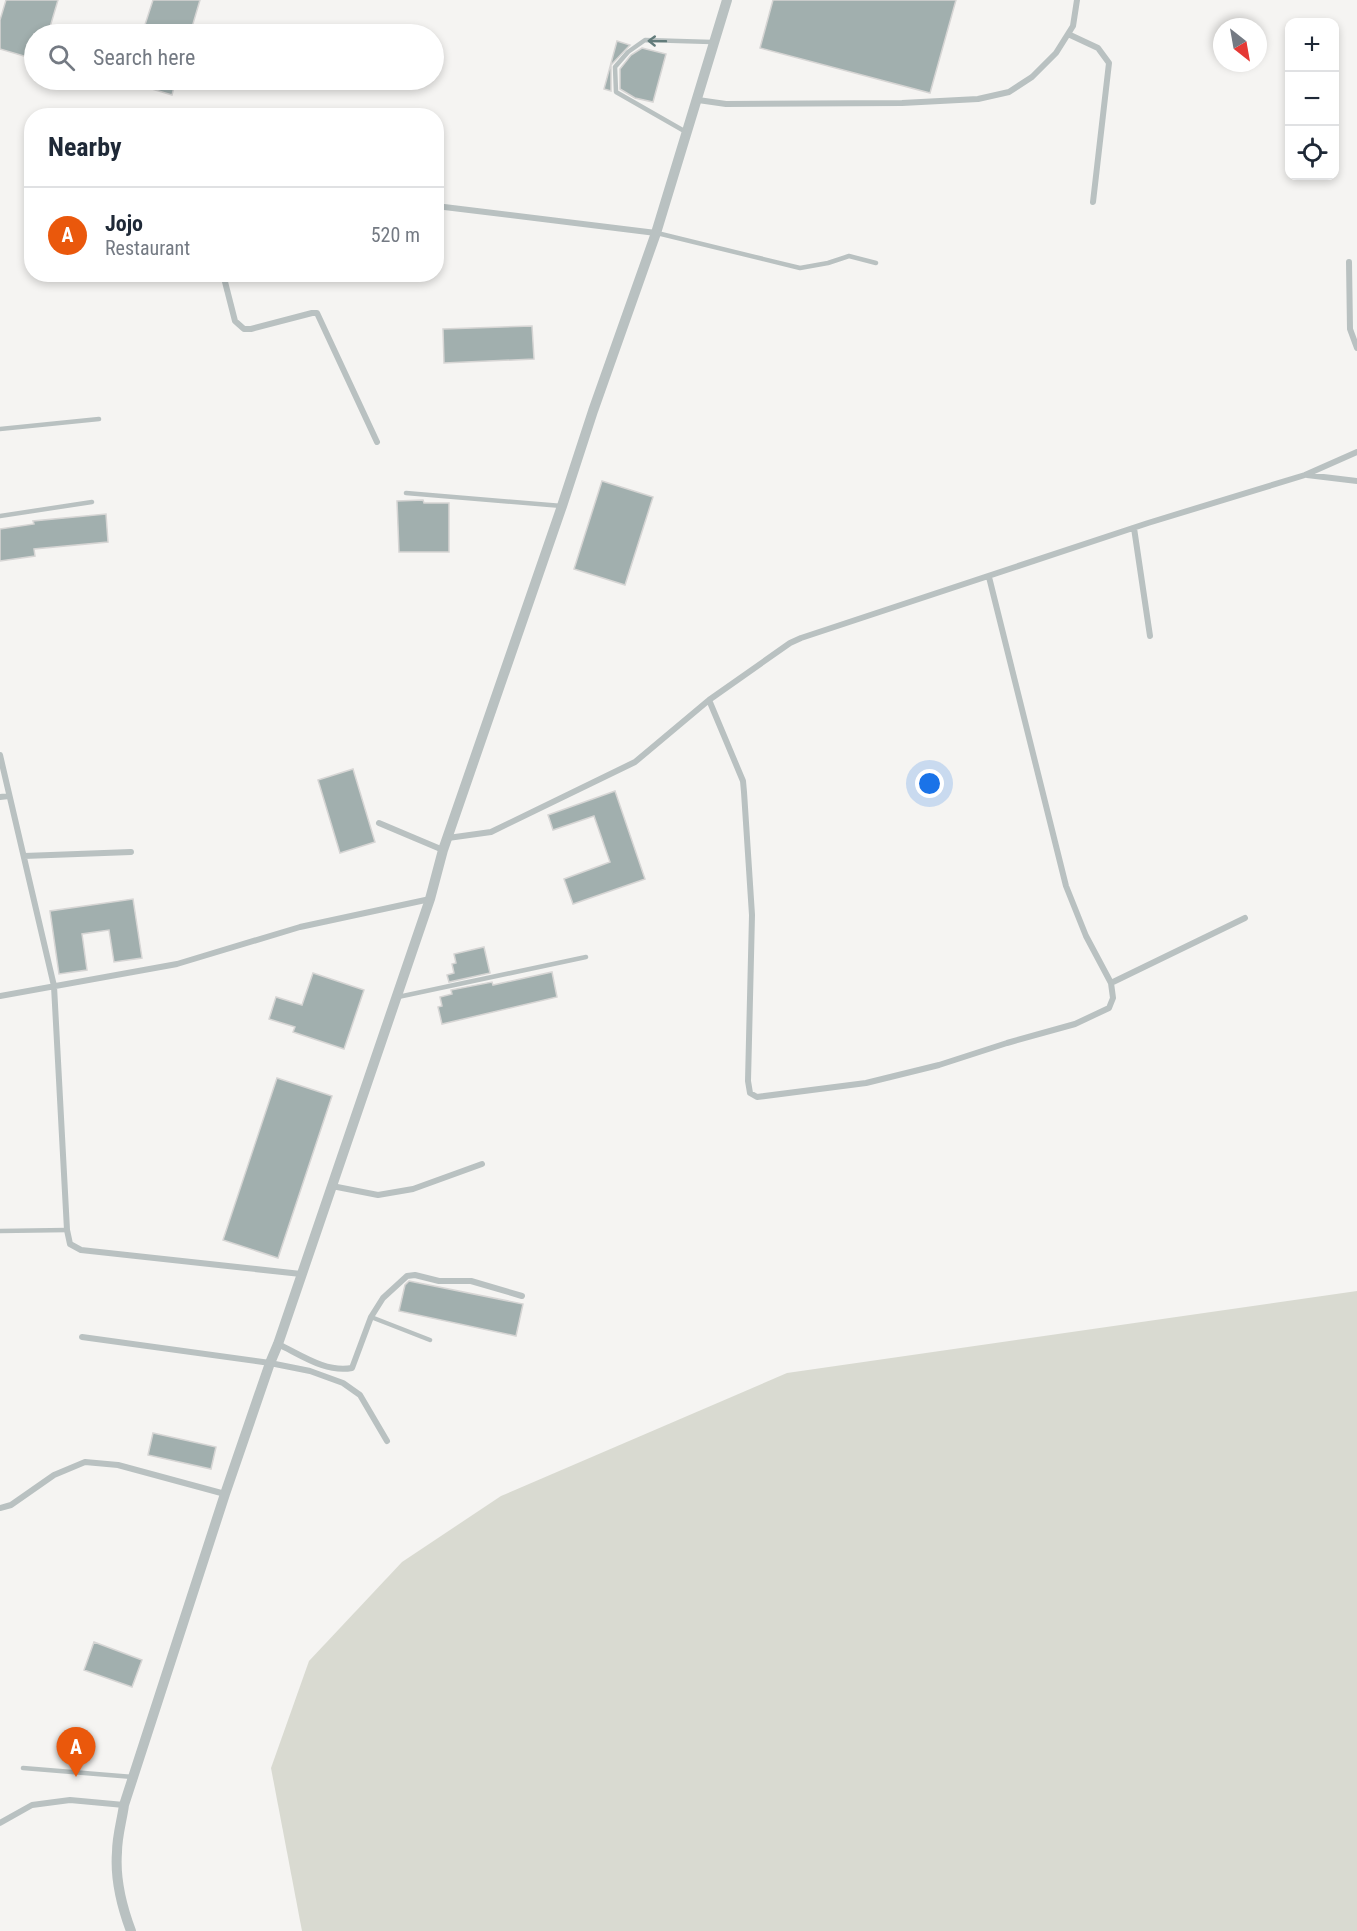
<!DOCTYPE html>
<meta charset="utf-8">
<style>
:root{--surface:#fff;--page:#f2f2f3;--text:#1f2937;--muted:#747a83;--line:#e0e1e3;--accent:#ea580c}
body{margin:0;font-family:"Roboto Condensed",sans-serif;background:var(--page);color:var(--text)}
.controls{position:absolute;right:18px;top:18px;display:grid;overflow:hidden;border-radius:12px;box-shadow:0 3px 9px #0003}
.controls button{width:54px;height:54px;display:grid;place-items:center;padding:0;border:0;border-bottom:2px solid var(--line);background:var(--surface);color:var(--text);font:30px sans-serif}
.compass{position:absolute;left:1213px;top:18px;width:54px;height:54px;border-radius:50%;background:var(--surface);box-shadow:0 3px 9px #0003;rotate:149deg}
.you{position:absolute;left:930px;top:784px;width:21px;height:21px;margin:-15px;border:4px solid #fff;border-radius:50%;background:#1a73e8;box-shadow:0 0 0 9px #1a73e833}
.badge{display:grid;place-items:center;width:39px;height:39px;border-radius:50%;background:var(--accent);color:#fff;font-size:20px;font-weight:700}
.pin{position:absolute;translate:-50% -50px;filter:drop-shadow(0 2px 3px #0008)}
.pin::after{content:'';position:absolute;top:32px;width:21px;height:18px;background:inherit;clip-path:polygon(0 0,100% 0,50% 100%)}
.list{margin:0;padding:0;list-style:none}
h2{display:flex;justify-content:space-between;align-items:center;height:78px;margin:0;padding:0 24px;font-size:26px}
h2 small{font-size:20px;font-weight:400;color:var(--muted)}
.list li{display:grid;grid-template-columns:39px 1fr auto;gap:18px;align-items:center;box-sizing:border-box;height:96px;padding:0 24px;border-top:2px solid var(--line)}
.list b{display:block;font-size:22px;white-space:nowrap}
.list p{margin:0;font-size:20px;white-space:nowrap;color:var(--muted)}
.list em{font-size:20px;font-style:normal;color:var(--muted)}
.icon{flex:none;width:33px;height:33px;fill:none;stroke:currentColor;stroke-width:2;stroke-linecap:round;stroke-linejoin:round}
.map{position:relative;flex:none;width:1357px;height:1931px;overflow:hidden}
.search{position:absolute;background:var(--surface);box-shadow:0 3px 9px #0003;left:24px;top:24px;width:420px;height:66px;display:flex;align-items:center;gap:15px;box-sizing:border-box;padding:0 21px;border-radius:33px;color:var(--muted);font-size:22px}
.panel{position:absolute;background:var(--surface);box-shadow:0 3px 9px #0003;left:24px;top:108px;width:420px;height:174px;border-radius:24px}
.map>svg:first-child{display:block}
</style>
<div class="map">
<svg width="1357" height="1931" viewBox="0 0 1357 1931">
<rect width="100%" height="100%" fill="#f5f4f2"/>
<path fill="#d9dad1" d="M 1357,1291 L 1357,1931 L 302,1931 L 271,1768 L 309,1661 L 402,1562 L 501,1496 L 787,1373 Z"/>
<path fill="#a1afae" stroke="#d6d5d4" stroke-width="1.5" d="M 6,0 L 58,0 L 48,34 L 34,34 L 34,59 L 0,49 L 0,20 Z
M 153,0 L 200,0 L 190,34 L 142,34 Z
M 773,0 L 956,0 L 930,93 L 760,48 Z
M 617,41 L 630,45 L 611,65 L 611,91 L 604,89 Z
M 642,48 L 666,54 L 653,102 L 635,98 L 620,89 L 620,69 L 631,55 Z
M 133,80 L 176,80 L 172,95 L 132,83 Z
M 532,326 L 534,359 L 444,363 L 443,329 Z
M 602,481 L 653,497 L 625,585 L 574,569 Z
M 423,500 L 424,503 L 449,503 L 449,552 L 399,552 L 397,501 Z
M 106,514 L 108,542 L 34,549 L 35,556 L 0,561 L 0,529 L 34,524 L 33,521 Z
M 353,769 L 375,842 L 340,853 L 318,780 Z
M 615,791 L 645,879 L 573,904 L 564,879 L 610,862 L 594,816 L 553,830 L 548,815 Z
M 133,899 L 142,958 L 114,962 L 109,930 L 82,934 L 87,970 L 59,974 L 50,911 Z
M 484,947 L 490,973 L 449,982 L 447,975 L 454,973 L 452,964 L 456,963 L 454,954 Z
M 552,972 L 557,997 L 442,1024 L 438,1007 L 442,1006 L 440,997 L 452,994 L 451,990 L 492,982 L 493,985 Z
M 313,973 L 364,990 L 344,1049 L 293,1032 L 295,1027 L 269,1019 L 276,997 L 302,1005 Z
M 277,1078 L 332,1096 L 278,1258 L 223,1240 Z
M 409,1281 L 523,1304 L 516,1336 L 399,1311 L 405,1285 Z
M 153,1433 L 216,1447 L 211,1469 L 148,1455 Z
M 94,1642 L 142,1660 L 132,1687 L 84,1670 Z"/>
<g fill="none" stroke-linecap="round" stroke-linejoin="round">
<path stroke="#b9c1c1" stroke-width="4.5" d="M 686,132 L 616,92 L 615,67 L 628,52 L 645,40 L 712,42
M 657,233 L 800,268 L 828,263 L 849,256 L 876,263
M 0,429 L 99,419
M 406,493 L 562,506
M 0,516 L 92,502
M 398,997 L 586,957
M 0,1231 L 67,1230
M 371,1317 L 430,1340
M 23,1768 L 133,1777"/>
<path stroke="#b9c1c1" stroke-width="6" d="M 1068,34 L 1098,48 L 1109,63 L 1093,202
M 698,100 L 726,104 L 902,103 L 978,99 L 1009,92 L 1032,77 L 1056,53 L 1073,26 L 1077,0
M 436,206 L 656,233
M 1349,262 L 1350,329 L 1357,348
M 223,274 L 235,321 L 244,329 L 251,329 L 312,313 L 317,313 L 377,442
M 1307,475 L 1357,481
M 1134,528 L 1150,636
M 709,700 L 743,781 L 744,792 L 752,915 L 748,1081 L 750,1093 L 757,1097 L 866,1083 L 939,1065 L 1007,1043 L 1075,1024 L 1109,1008 L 1113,998 L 1111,983 L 1086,936 L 1066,886 L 989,577
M 0,755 L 54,986 L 67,1230 L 70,1244 L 81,1250 L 301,1274
M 0,797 L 9,796
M 379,823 L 443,850
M 448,838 L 491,832 L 635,762 L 709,700 L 790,643 L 801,638 L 1148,523 L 1305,475 L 1357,452
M 24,856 L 131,852
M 1111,983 L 1245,918
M 0,996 L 177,964 L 300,927 L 430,899
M 332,1186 L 378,1195 L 413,1189 L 482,1164
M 82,1337 L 270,1363 L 310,1371 L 343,1383 L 360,1395 L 387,1441
M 278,1344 C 301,1355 326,1373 352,1368 L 371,1317 L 383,1298 L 407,1276 L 415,1275 L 439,1281 L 471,1281 L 522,1296
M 0,1508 L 11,1505 L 54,1475 L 85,1462 L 118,1465 L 225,1494
M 0,1823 L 32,1805 L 70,1800 L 124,1805"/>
<path stroke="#b9c1c1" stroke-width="10" d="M 131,1931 C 122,1907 115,1877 117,1852 C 117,1836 122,1820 124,1805 L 225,1494 L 270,1363 L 278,1344 L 430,899 L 443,850 L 562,506 L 593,411 L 656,233 L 727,0"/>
</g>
<defs><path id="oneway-shaft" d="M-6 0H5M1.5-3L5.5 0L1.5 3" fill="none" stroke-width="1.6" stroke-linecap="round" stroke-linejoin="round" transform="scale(1.5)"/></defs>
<use stroke="#627b7a" href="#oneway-shaft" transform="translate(657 41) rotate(-179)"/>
</svg>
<div class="controls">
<button>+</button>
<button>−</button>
<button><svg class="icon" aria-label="locate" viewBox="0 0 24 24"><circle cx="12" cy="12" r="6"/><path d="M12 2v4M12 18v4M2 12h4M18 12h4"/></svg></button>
</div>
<svg class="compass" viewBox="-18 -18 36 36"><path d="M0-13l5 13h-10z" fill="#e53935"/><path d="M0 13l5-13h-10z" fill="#747a83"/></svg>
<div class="you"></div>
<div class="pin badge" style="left:76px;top:1777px">A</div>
<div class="search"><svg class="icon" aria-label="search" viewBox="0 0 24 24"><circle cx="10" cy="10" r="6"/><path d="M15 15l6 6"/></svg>Search here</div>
<section class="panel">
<h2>Nearby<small></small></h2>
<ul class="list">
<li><span class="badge">A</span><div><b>Jojo</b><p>Restaurant</p></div><em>520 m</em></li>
</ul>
</section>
</div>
